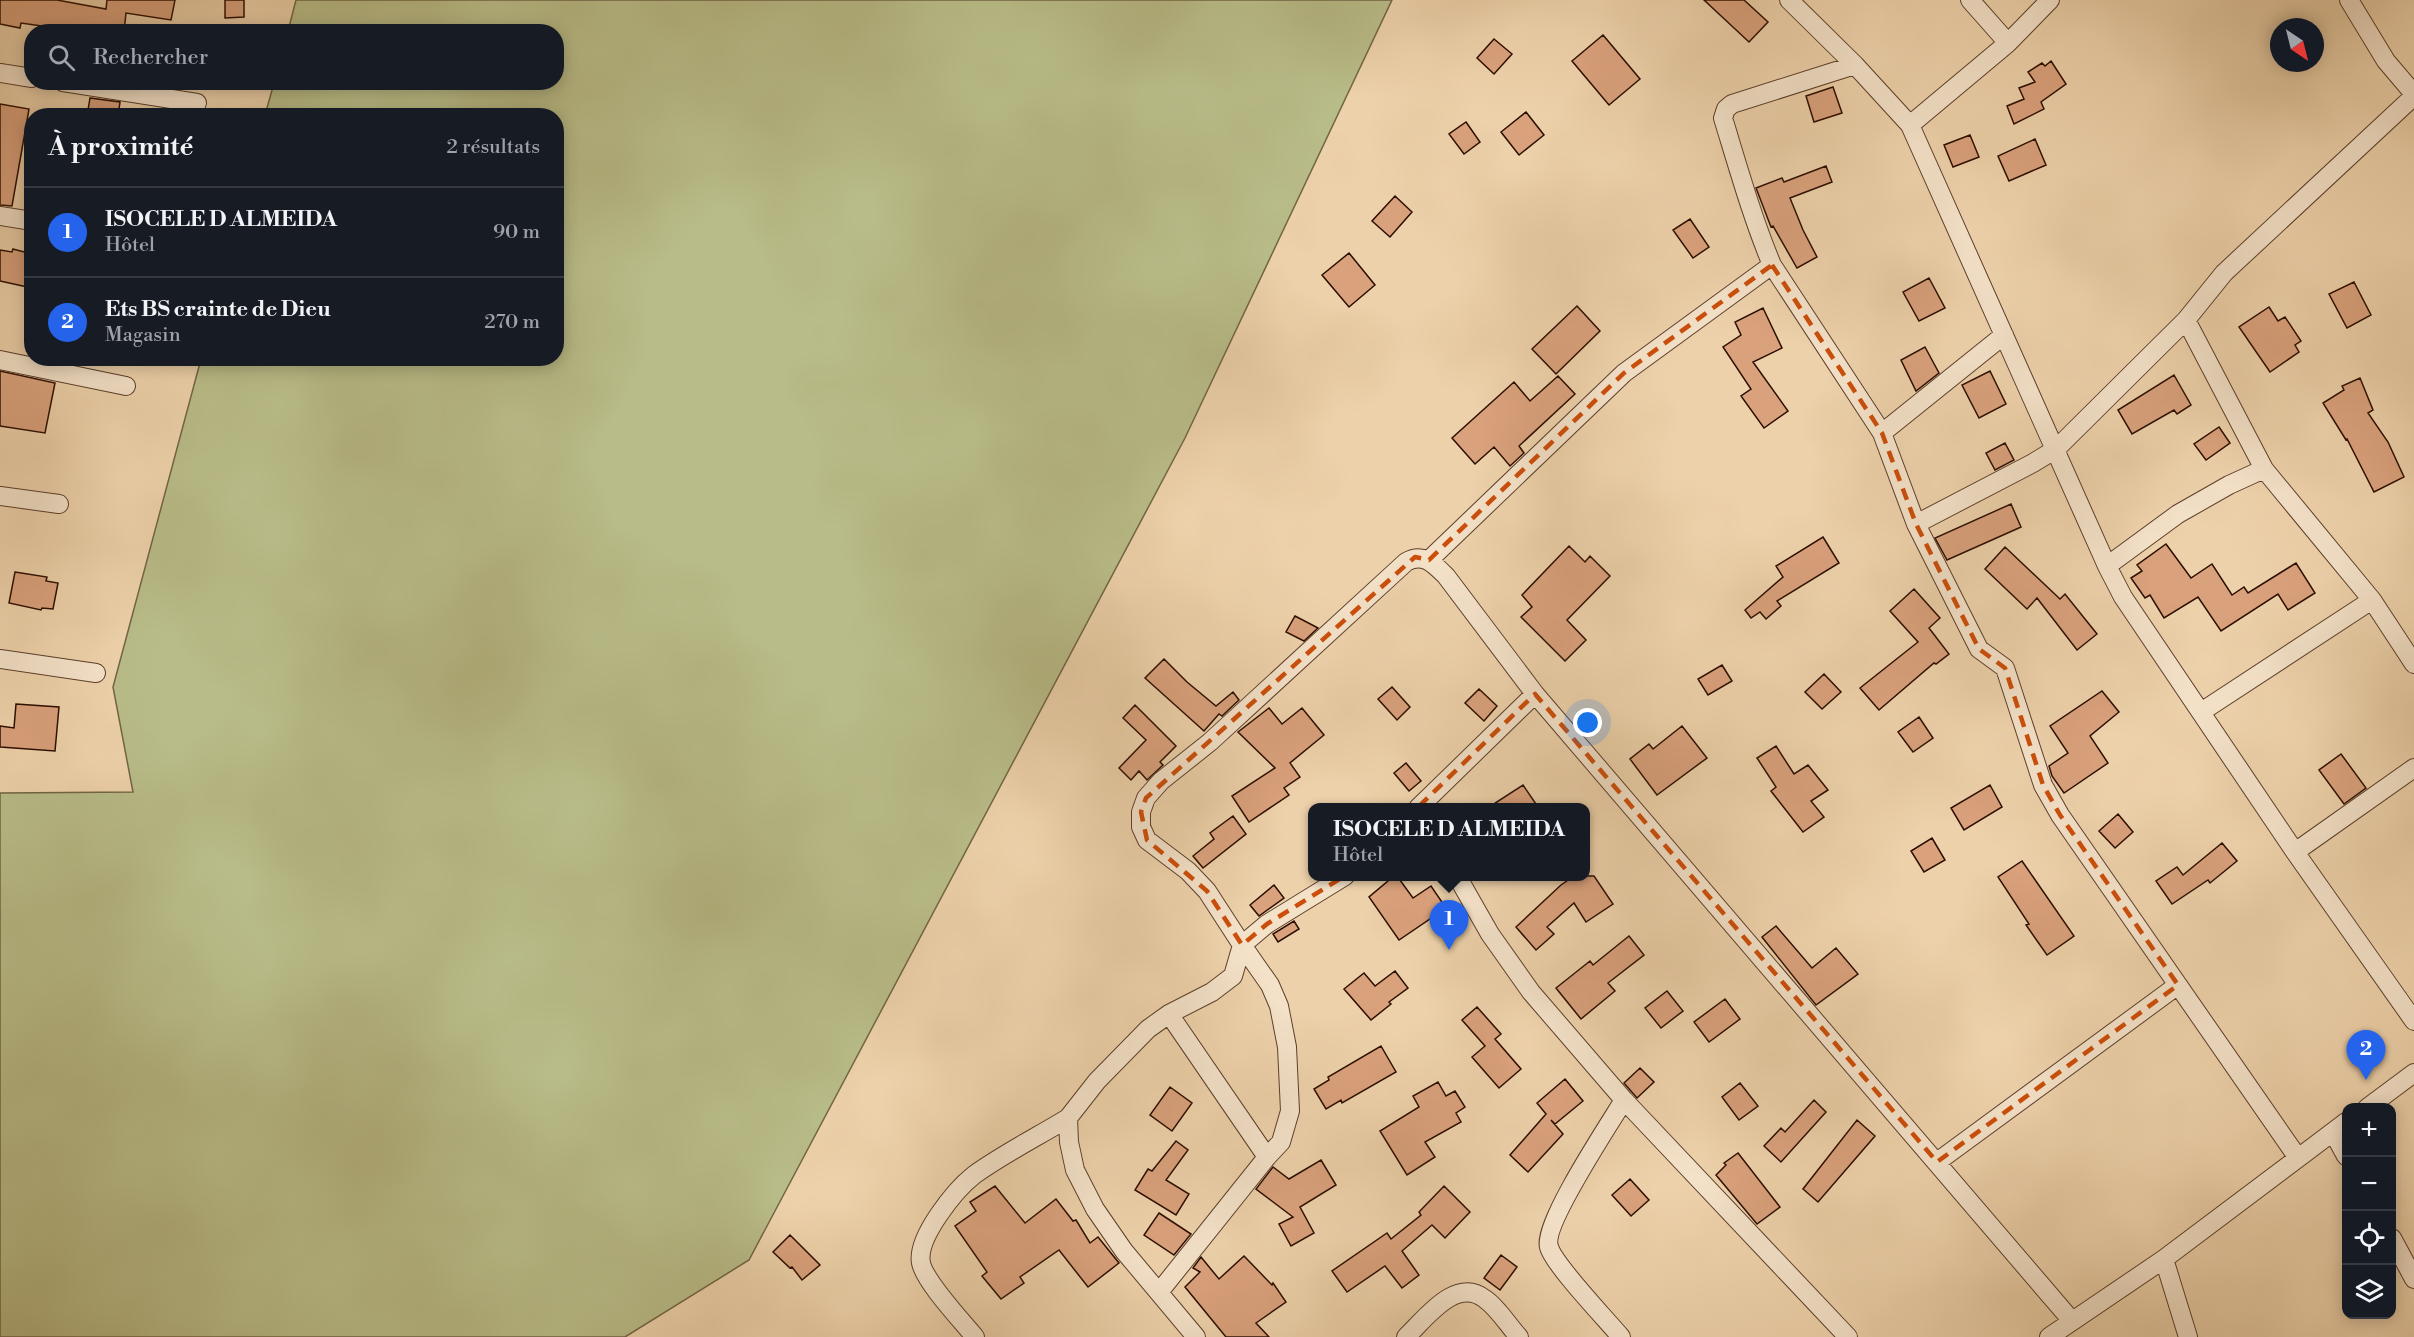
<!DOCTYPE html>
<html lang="fr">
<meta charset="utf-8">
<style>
:root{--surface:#171b24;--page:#242831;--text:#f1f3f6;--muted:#9ea1a6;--line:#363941;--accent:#2563eb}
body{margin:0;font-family:"Libre Bodoni",serif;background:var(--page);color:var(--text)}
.controls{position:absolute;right:18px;bottom:18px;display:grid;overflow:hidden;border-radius:12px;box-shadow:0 3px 15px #0003}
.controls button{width:54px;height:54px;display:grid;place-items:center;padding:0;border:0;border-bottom:2px solid var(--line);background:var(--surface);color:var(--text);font:30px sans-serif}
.compass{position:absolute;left:2270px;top:18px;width:54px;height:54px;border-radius:50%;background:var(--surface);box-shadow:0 3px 15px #0003;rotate:145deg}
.you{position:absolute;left:1588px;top:723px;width:21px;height:21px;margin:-15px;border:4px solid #fff;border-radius:50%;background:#1a73e8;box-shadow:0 0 0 9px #1a73e833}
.badge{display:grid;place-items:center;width:39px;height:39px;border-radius:50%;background:var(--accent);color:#fff;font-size:20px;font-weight:700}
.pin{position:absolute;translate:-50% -50px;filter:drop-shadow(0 2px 3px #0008)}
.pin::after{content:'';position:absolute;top:32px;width:21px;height:18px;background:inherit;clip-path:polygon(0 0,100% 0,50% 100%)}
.popup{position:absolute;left:1308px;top:803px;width:282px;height:78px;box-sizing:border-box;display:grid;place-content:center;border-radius:12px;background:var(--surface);filter:drop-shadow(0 2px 4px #0005);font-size:20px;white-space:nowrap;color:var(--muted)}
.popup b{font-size:22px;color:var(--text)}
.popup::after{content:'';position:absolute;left:50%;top:100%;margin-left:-12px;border:12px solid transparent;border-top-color:var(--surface)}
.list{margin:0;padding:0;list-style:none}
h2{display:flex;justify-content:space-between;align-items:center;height:78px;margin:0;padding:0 24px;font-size:26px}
h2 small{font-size:20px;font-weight:400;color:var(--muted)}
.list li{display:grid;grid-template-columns:39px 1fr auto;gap:18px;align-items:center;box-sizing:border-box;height:90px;padding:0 24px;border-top:2px solid var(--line)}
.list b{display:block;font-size:22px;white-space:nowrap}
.list p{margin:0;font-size:20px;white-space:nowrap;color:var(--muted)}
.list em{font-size:20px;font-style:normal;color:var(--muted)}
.icon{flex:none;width:33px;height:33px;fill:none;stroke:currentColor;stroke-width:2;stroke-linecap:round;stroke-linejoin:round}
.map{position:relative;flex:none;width:2414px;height:1337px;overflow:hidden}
.search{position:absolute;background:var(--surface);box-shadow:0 3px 15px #0003;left:24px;top:24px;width:540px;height:66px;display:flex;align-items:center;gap:15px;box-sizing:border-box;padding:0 21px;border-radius:24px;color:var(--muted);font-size:22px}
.panel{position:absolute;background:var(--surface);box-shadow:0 3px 15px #0003;left:24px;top:108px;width:540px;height:258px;border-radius:24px}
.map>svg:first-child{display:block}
</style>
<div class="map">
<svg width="2414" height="1337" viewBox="0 0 2414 1337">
<rect width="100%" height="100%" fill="#edd1aa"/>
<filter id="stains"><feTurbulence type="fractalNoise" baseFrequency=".00333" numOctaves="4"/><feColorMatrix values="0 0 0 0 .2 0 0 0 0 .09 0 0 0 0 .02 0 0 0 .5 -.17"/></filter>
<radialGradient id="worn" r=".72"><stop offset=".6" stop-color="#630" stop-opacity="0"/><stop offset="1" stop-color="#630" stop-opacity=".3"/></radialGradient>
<path fill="#b8bc88" stroke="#726544" stroke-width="1.5" d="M 296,0 L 1392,0 L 1185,438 L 749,1260 L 625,1337 L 0,1337 L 0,793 L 133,792 L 113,687 L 201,359 L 556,358 L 556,116 L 265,115 L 274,83 L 556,82 L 556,32 L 288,31 Z"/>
<path fill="#d9a17c" stroke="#2c0e00" stroke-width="1.5" d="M 0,0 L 57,0 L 106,9 L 107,0 L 175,0 L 171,20 L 126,13 L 124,32 L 70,32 L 70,30 L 21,23 L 20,28 L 0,24 Z
M 225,0 L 244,0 L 244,17 L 225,18 Z
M 1704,0 L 1744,0 L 1768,22 L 1749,42 Z
M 1603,35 L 1640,79 L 1609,105 L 1572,61 Z
M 1494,39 L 1512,54 L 1494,74 L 1477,58 Z
M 2051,61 L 2066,84 L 2041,102 L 2044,109 L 2014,124 L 2007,106 L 2024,99 L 2019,88 L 2035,82 L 2028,72 L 2042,63 L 2045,66 Z
M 1833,87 L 1842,113 L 1814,122 L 1806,96 Z
M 90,98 L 120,102 L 118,116 L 87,116 Z
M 0,104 L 29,109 L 12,206 L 0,205 Z
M 1526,112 L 1544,135 L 1519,155 L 1501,132 Z
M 1466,122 L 1480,142 L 1464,154 L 1449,134 Z
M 1970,135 L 1979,157 L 1953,167 L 1944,145 Z
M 2035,139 L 2046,165 L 2009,181 L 1998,156 Z
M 1826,166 L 1832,182 L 1790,198 L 1803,230 L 1817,257 L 1797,268 L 1773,226 L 1771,227 L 1756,188 L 1782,178 L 1784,182 Z
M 1395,196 L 1412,212 L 1390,237 L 1372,221 Z
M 1690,219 L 1709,247 L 1693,258 L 1673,230 Z
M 13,249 L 32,254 L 32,288 L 0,281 L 0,250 L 12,252 Z
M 1349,253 L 1375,285 L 1349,307 L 1322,275 Z
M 1929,278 L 1945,308 L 1919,321 L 1903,292 Z
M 2354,282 L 2371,315 L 2347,328 L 2329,294 Z
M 1577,306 L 1600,331 L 1556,374 L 1532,349 Z
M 2269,307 L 2278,321 L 2285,317 L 2301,341 L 2295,345 L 2299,352 L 2270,372 L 2239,327 Z
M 1763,308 L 1782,348 L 1753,362 L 1788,411 L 1764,428 L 1741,396 L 1751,389 L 1723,347 L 1741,335 L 1735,322 Z
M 1925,347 L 1939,373 L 1916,391 L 1901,360 Z
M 0,371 L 55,383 L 45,433 L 0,426 Z
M 1990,371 L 2006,404 L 1979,418 L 1962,385 Z
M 2174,375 L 2191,405 L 2177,414 L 2174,410 L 2132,434 L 2118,410 Z
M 1558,376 L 1575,394 L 1519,446 L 1524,453 L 1510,466 L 1494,447 L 1475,464 L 1452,438 L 1514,382 L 1530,401 Z
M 2360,378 L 2373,410 L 2368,413 L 2388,442 L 2404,477 L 2374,492 L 2347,439 L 2346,440 L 2323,403 L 2344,390 L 2342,386 Z
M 2219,427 L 2230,443 L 2206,460 L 2194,444 Z
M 2005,443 L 2014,460 L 1995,470 L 1986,453 Z
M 2011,504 L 2021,527 L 1947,560 L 1935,538 Z
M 1823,537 L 1839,563 L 1777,601 L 1781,606 L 1766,619 L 1760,612 L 1751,618 L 1745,610 L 1783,577 L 1776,566 Z
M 2166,544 L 2191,578 L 2212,564 L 2232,595 L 2244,587 L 2248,593 L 2296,563 L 2315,593 L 2288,610 L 2278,594 L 2221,631 L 2198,597 L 2164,618 L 2150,595 L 2145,598 L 2131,578 L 2142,571 L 2137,565 Z
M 1569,546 L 1585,562 L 1590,556 L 1610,576 L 1567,620 L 1586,640 L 1565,661 L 1521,617 L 1532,607 L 1522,595 Z
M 2005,547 L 2060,599 L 2065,594 L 2097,634 L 2077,650 L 2037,598 L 2027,609 L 1985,569 Z
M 15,572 L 47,577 L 46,581 L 58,583 L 53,609 L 42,608 L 41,610 L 9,603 Z
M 1914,589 L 1940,618 L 1929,628 L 1949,654 L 1936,664 L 1934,663 L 1879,710 L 1860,688 L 1918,642 L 1890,611 Z
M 1295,616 L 1318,628 L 1304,641 L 1286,632 Z
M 1164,659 L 1187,682 L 1216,706 L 1233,692 L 1239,700 L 1222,716 L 1219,714 L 1204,731 L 1145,678 Z
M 1722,665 L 1732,681 L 1708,695 L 1698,679 Z
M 1824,674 L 1841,692 L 1822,709 L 1805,692 Z
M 1392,687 L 1410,707 L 1397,720 L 1378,699 Z
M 1479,689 L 1497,706 L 1484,721 L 1465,703 Z
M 2102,691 L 2119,712 L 2090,736 L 2108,763 L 2064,793 L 2052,776 L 2049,766 L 2068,753 L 2050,726 Z
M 16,704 L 59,707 L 55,751 L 0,747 L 0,726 L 14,728 Z
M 1135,705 L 1176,746 L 1160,762 L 1163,765 L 1147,780 L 1139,771 L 1131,780 L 1119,768 L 1146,740 L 1123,718 Z
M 1269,708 L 1282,724 L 1302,708 L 1324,735 L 1290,763 L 1300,777 L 1284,788 L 1289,795 L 1249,822 L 1232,796 L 1275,768 L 1238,732 Z
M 1919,717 L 1933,738 L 1913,752 L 1898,732 Z
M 1682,726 L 1707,758 L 1657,795 L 1630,759 L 1649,744 L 1653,749 Z
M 1776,746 L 1794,774 L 1808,765 L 1828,790 L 1811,801 L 1824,817 L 1803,832 L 1771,791 L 1776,787 L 1757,758 Z
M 2341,754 L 2366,788 L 2344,804 L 2319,770 Z
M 1406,763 L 1421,781 L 1409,791 L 1394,773 Z
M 1523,785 L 1538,807 L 1489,807 Z
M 1990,785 L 2002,807 L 1964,830 L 1951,808 Z
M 2118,814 L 2133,832 L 2115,848 L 2099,831 Z
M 1233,816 L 1246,834 L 1203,868 L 1193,856 L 1214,839 L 1210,833 Z
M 1932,838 L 1945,860 L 1924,872 L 1911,851 Z
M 2222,843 L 2237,861 L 2210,883 L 2208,880 L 2172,904 L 2156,881 L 2177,867 L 2183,875 Z
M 2022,861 L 2074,936 L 2047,955 L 2026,925 L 2029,924 L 1998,877 Z
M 1394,876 L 1397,876 L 1413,898 L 1431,886 L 1446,908 L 1399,940 L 1369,897 Z
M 1574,876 L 1594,876 L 1613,904 L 1586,922 L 1574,903 L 1547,927 L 1554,934 L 1536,950 L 1516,927 L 1561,885 Z
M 1274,885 L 1284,898 L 1259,916 L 1250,905 Z
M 1294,921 L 1299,929 L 1278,942 L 1273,934 Z
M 1776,926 L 1812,968 L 1836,948 L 1858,974 L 1816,1005 L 1762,937 Z
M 1629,936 L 1644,955 L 1608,983 L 1615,991 L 1581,1019 L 1556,988 L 1590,961 L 1593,965 Z
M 1395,971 L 1408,988 L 1389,1002 L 1391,1004 L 1371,1020 L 1344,989 L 1364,973 L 1375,986 Z
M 1667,991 L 1683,1011 L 1661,1028 L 1645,1008 Z
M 1725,999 L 1740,1019 L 1709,1042 L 1694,1022 Z
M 1477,1007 L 1501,1034 L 1495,1039 L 1521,1069 L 1499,1088 L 1472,1057 L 1485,1046 L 1462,1020 Z
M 1381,1046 L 1396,1072 L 1342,1103 L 1341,1100 L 1326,1109 L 1314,1089 L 1329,1080 L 1328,1077 Z
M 1640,1068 L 1654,1082 L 1637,1098 L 1624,1083 Z
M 1565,1079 L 1583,1101 L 1555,1124 L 1551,1120 L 1563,1134 L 1528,1172 L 1510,1155 L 1546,1114 L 1537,1103 Z
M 1438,1082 L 1446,1096 L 1455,1091 L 1465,1107 L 1456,1113 L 1461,1122 L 1425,1142 L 1435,1157 L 1407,1175 L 1380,1131 L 1419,1107 L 1413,1096 Z
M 1740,1083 L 1758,1106 L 1739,1120 L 1722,1097 Z
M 1170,1087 L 1192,1103 L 1172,1131 L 1150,1115 Z
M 1814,1100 L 1826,1112 L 1781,1162 L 1764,1146 L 1781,1128 L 1785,1132 Z
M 1857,1120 L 1875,1136 L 1818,1202 L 1803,1189 Z
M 1176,1141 L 1188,1150 L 1166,1180 L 1189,1194 L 1176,1215 L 1135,1190 L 1148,1169 L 1152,1171 Z
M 1738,1153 L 1780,1207 L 1757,1224 L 1716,1175 L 1726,1165 L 1724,1163 Z
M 1321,1160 L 1336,1185 L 1300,1207 L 1314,1233 L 1291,1246 L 1279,1224 L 1293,1217 L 1256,1189 L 1273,1167 L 1289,1179 Z
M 1630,1179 L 1649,1200 L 1631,1216 L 1612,1195 Z
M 995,1186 L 1025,1223 L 1056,1199 L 1073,1221 L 1076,1220 L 1090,1243 L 1098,1237 L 1119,1263 L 1088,1287 L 1059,1250 L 1020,1277 L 1024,1283 L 1001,1299 L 982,1276 L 987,1272 L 955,1226 L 976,1211 L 970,1202 Z
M 1444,1186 L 1470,1212 L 1445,1238 L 1432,1225 L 1402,1251 L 1419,1275 L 1402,1288 L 1385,1266 L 1347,1292 L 1332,1271 L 1387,1233 L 1391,1239 L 1421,1215 L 1419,1212 Z
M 1159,1213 L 1191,1234 L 1174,1255 L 1144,1235 Z
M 790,1235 L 820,1265 L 802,1280 L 792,1267 L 790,1268 L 773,1252 Z
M 1501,1255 L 1517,1267 L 1500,1290 L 1484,1278 Z
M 1244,1256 L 1272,1285 L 1273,1283 L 1286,1302 L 1256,1323 L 1269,1337 L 1226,1337 L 1185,1287 L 1200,1272 L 1193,1268 L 1201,1257 L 1219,1279 Z"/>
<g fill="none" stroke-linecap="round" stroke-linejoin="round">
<g stroke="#5c3f2a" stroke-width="20">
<path id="minor" d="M 1789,0 L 1855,65 L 1910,125 L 2107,566 L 2123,597 L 2295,852 L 2414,1021
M 1970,0 L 2008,43
M 2349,0 L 2386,61 L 2414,94
M 1855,65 L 1732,104 L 1726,109 L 1723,118 C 1738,167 1752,217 1772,265 L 1882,433 L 1916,524 L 1979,649 L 2005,668 L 2043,785 L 2060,815 L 2298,1158
M 0,73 L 32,78
M 63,82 L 197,103
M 1910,125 L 2008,43 L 2050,0
M 0,216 L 32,221
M 2186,320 L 2264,469 L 2372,600 L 2414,664
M 0,360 L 126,386
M 1882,433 L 2004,335
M 0,496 L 59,504
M 1916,524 L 2033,463 L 2056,449 L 2186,320 L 2224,273 L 2414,96
M 1429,560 L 1624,373 L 1772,265
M 2107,566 L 2178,514 L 2229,485 L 2264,469
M 0,659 L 96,673
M 2201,712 L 2372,600
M 1418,808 L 1535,694
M 2295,852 L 2414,768
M 1457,876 L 1490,934 L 1531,992 L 1624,1100 L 1848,1337
M 2367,1108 L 2414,1073
M 2333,1132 L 2346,1156
M 1267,1157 L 1281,1142 L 1290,1111 L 1287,1047 L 1279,1006 L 1270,985 L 1242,945 L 1207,891 L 1188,871 L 1147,840 L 1141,827 L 1141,812 L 1146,798 L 1161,781 L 1210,742 L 1406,562 C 1423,552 1434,564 1446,576 L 1535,694 L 2072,1321
M 1937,1162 L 2178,985
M 2392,1238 L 2414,1279
M 2164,1259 L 2188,1337
M 1160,1291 L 1267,1157 L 1169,1014
M 975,1337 C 961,1320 925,1282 921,1263 C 916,1238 955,1190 974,1175 C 1003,1154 1037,1137 1068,1118
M 1196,1337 L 1124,1251 L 1095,1209 L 1075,1170 L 1069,1142 L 1068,1118 L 1097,1081 L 1148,1029 L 1169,1014 L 1212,992 L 1233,976 L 1242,945 L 1267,924 L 1345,876
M 1406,1337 C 1426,1318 1456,1276 1485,1299 C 1498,1308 1508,1325 1519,1337
M 1621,1337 C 1606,1319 1554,1265 1549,1247 C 1542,1225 1610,1123 1624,1100
M 2049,1337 L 2164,1259 L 2346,1122"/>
</g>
<use href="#minor" stroke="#f3e1c8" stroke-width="18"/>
</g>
<path fill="none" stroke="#cc4e0a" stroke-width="4.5" stroke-dasharray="12 8" stroke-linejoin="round" d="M 1772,265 L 1882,433 L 1916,524 L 1979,649 L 2005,668 L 2043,785 L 2060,815 L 2178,985 L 1937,1162 L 1535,694 L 1351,872 L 1267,924 L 1242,945 L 1207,891 L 1147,840 L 1141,812 L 1146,798 L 1415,557 L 1429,560 L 1624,373 Z"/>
<rect width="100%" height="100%" filter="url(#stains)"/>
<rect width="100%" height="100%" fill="url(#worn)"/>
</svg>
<div class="controls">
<button>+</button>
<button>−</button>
<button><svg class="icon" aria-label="locate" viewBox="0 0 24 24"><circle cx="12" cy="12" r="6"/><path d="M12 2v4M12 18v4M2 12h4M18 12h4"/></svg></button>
<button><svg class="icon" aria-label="layers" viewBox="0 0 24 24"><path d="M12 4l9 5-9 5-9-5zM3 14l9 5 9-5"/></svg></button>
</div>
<svg class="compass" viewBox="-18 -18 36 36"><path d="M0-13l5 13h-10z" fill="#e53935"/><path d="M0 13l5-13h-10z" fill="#9ea1a6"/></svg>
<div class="you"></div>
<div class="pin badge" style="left:1449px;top:950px">1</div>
<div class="popup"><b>ISOCELE D ALMEIDA</b>Hôtel</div>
<div class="pin badge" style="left:2366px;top:1080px">2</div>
<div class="search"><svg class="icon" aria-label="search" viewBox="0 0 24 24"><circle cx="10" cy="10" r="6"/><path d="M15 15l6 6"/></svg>Rechercher</div>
<section class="panel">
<h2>À proximité<small>2 résultats</small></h2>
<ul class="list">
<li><span class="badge">1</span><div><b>ISOCELE D ALMEIDA</b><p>Hôtel</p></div><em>90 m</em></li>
<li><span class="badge">2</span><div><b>Ets BS crainte de Dieu</b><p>Magasin</p></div><em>270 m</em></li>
</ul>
</section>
</div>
